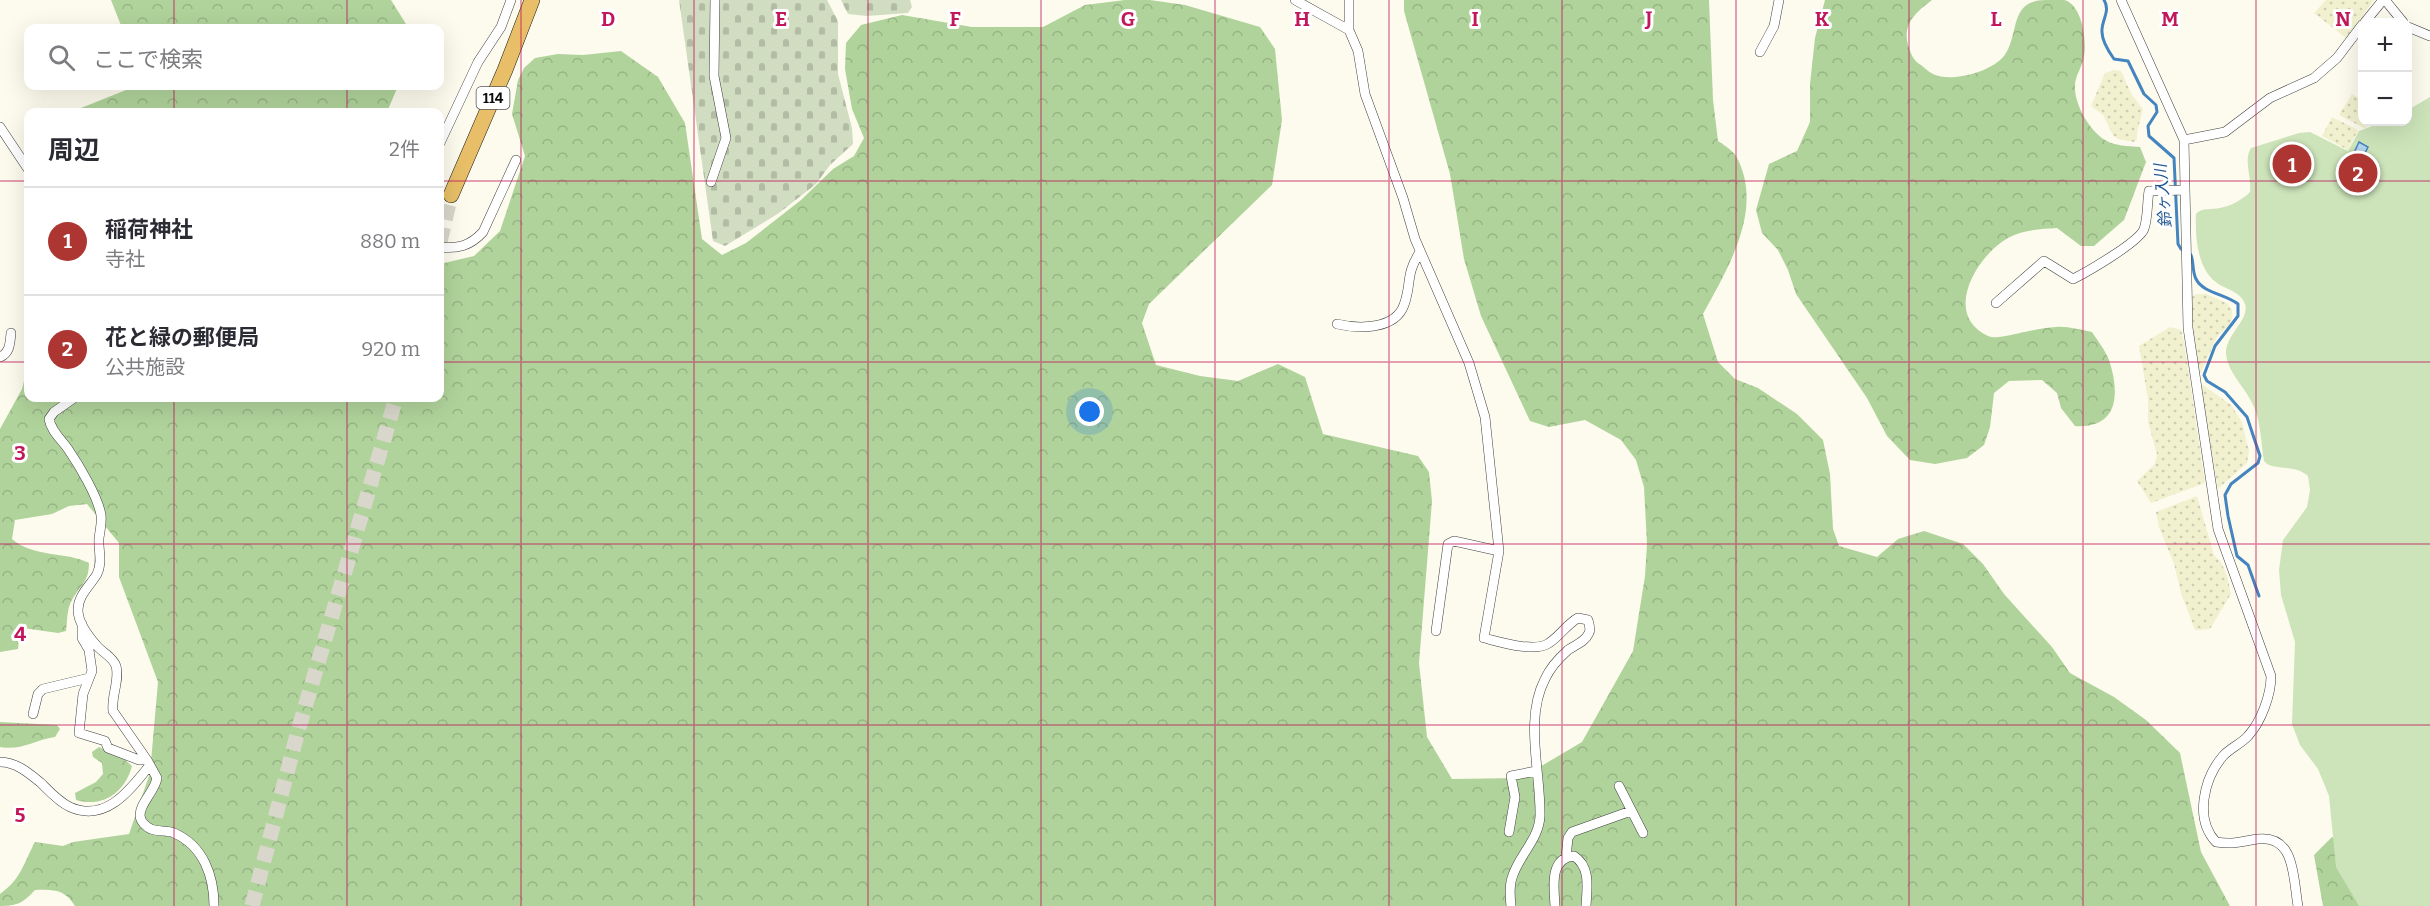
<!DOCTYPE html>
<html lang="ja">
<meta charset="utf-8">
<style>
:root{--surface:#fff;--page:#f2f2f3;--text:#2b2b33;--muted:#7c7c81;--line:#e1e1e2;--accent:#ae3632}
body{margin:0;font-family:Bitter,"Noto Sans JP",serif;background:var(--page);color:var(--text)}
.controls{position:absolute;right:18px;top:18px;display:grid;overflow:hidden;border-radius:12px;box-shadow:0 6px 24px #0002}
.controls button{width:54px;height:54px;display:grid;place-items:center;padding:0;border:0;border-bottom:2px solid var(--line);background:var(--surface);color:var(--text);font:30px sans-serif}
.you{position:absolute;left:1090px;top:412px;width:21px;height:21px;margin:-15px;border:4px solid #fff;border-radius:50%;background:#1a73e8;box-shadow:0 0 0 9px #1a73e833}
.badge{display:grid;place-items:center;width:39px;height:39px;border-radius:50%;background:var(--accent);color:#fff;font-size:20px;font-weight:700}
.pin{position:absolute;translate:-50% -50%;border:3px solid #fff;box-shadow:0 2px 6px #0006}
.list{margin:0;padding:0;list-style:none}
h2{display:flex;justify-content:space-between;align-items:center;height:78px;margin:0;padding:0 24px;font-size:26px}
h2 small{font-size:20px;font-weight:400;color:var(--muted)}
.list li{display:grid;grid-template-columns:39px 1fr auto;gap:18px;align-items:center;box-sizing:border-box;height:108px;padding:0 24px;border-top:2px solid var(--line)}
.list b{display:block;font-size:22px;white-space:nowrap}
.list p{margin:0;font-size:20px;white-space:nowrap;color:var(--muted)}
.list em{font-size:20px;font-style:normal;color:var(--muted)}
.icon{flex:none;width:33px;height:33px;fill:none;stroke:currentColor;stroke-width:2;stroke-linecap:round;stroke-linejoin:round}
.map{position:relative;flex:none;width:2430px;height:906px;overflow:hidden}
.search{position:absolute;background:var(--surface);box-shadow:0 6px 24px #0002;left:24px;top:24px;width:420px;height:66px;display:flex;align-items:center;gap:15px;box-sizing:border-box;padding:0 21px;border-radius:12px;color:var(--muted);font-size:22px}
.panel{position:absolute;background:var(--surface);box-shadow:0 6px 24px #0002;left:24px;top:108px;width:420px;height:294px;border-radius:12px}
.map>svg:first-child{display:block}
</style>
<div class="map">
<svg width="2430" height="906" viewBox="0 0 2430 906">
<defs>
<pattern id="farmland-dots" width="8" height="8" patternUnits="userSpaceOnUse" patternTransform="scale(1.5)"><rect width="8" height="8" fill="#f1f0cf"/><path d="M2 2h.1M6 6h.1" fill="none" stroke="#cdcdb1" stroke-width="1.8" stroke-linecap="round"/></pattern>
<pattern id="forest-crowns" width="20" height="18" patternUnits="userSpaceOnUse" patternTransform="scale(1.5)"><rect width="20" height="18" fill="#b0d39b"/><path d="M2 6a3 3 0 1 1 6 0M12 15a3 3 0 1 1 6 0" fill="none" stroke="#96b484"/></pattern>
<pattern id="cemetery-stones" width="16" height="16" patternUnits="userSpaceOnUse" patternTransform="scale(1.5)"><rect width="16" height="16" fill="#d1ddc0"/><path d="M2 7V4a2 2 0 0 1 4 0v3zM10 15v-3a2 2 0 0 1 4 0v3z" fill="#b2bca4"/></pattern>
</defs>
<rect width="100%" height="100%" fill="#fdfbed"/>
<path fill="url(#farmland-dots)" d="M 2326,0 L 2374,0 L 2346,38 L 2314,13 Z
M 2114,70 L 2121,71 L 2132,95 L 2143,109 L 2137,132 L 2137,139 L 2134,142 L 2118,139 L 2113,135 L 2103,115 L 2091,106 L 2105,73 Z
M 2352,94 L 2362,100 L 2362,122 L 2376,122 L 2376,123 L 2364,128 L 2339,115 Z
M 2332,117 L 2358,130 L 2348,150 L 2322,136 Z
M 2196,294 L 2206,294 L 2227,303 L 2232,310 L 2232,318 L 2229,325 L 2217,337 L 2200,374 L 2193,334 L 2192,297 Z
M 2170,327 L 2181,330 L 2184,341 L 2205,483 L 2151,503 L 2137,481 L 2155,464 L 2157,454 L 2148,422 L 2148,399 L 2139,346 Z
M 2203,385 L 2231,405 L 2242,422 L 2249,451 L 2247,463 L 2218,489 L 2200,387 Z
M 2197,496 L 2214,555 L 2221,562 L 2227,576 L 2231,594 L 2210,629 L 2195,630 L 2181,593 L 2174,564 L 2159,527 L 2156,512 Z"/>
<path fill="url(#forest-crowns)" d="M 111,0 L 391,0 L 406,24 L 406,28 L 122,28 Z
M 1125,0 L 1150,0 L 1185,5 L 1260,27 L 1275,49 L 1282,120 L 1272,185 L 1149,304 L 1142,323 L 1156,365 L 1200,376 L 1238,381 L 1278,364 L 1305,377 L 1323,434 L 1418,456 L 1429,472 L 1432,501 L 1419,663 L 1427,737 L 1452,779 L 1521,778 L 1582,742 L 1633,651 L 1645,576 L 1647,544 L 1644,487 L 1636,460 L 1621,440 L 1585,420 L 1549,427 L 1530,421 L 1481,316 L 1464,259 L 1450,174 L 1404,11 L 1404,0 L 1709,0 L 1713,100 L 1718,141 C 1724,145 1732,150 1736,156 C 1765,208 1728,268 1703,314 L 1718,362 L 1735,379 L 1758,388 L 1797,414 L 1823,440 L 1830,474 L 1833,529 L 1839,546 L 1877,557 L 1898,539 L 1924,531 L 1963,544 L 1983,564 L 2004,594 L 2052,647 L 2070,673 L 2114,697 L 2146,720 L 2180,753 L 2201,852 L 2230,906 L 75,906 C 65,889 53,889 35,890 C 23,903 17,906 0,906 L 0,894 C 22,878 23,864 35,842 L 63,846 L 73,842 L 129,834 L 150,773 L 158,682 L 119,577 L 119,543 L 87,504 L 69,506 L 52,514 L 15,520 L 12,539 C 34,558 65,551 89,563 C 89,586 76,587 69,607 C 67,614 67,624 66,631 L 58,633 L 23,628 L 18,630 L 19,639 L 18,649 L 0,652 L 0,429 L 22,389 L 28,365 L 28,398 L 440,398 L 440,264 L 474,256 L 500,231 L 525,156 L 512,114 L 518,80 L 524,68 L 535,58 L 558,54 L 583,55 L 621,51 L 658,77 L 685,123 L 702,239 L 722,255 L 746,243 L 801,200 L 833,169 L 854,156 L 864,138 L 852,109 L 845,69 L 846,43 L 861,25 L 902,15 L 972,27 L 1043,27 L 1085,5 Z
M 1825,0 L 1932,0 C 1915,13 1901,25 1909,48 C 1911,54 1913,59 1918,63 C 1923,66 1927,71 1933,74 C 1951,83 1991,72 2004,56 C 2020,35 2008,0 2046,0 C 2052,0 2059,0 2064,0 C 2082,4 2087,41 2084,56 C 2083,66 2075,75 2075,86 C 2074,104 2090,131 2105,140 C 2114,146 2129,146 2140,147 L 2146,162 L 2124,220 L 2094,246 L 2081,246 L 2057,228 C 2039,229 2023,230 2008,238 C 1976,256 1942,315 1988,336 C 1995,339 2003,336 2011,335 C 2025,332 2041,328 2056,327 C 2067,326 2081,330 2092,332 C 2098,341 2105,350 2109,360 C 2120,393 2119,429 2075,426 L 2061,408 L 2057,393 L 2042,380 L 2009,381 L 1994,393 L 1990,427 L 1984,445 L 1967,458 L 1935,464 L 1910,460 L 1887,436 L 1867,398 L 1796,294 L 1788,270 L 1778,250 L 1762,233 L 1756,210 L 1769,164 L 1797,151 L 1810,122 L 1810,84 L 1815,38 Z
M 136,86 L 398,86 L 387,112 L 71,112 Z
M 0,722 L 57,725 L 60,729 L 55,737 C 34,740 22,751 0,747 Z
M 99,747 L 124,759 L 132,766 C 125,792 104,808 76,800 L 75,793 L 96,782 L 103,774 L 102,763 L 93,757 L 92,752 Z
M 2332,837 L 2361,855 L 2385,906 L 2323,906 L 2314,855 Z"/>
<path fill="url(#cemetery-stones)" d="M 679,0 L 827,0 L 838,21 L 838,74 L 852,128 L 853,144 L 830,165 L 816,184 L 779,213 L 725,246 L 713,241 Z
M 841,0 L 910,0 L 912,7 L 908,13 L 867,16 L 848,14 Z"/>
<path fill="#cde4ba" d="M 2430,97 L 2430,906 L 2359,906 L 2336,867 L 2329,796 L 2318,769 L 2300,745 L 2292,724 L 2295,642 L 2281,595 L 2279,570 L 2283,540 L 2307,507 L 2310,490 L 2308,476 C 2294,463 2273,472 2264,461 C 2261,444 2261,423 2254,407 C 2247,389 2228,374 2226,354 C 2225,335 2250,320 2245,304 C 2241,293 2229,290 2220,285 C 2197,272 2195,237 2196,214 C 2202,207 2211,210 2220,208 C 2231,206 2242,200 2250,192 C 2252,176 2243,161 2251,148 L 2299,133 L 2310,132 L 2348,151 L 2359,131 L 2383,122 L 2408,122 L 2408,110 Z"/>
<path fill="#b6d6f0" stroke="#4485c0" stroke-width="1.5" d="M 2359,142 L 2368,147 L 2361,161 L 2352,157 Z"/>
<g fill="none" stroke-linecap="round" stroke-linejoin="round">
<path stroke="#4485c0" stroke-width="3" d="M 2104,0 C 2111,11 2101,21 2102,32 C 2102,41 2109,52 2114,59 L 2128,61 L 2144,94 L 2156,105 L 2157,112 L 2148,126 L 2149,136 L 2174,158 L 2178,244 L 2181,249 L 2191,255 C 2194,263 2192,271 2196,279 C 2203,293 2225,294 2238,304 L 2238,316 L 2215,346 L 2204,375 L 2207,381 L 2225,392 L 2247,417 L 2260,456 L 2258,463 L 2231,484 L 2225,495 L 2228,516 L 2237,556 L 2248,565 L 2259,596"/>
<path stroke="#d9d7cb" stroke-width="15" stroke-dasharray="15 8" stroke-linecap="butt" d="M 440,242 L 451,195
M 252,906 L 298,731 L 396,398"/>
<g stroke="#3f3f3f" stroke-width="10">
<path id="minor" d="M 1295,0 L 1349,30 L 1358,51 L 1365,94 L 1403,198 L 1415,239 L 1469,363 L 1485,417 L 1499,551 L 1484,638 C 1500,642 1535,653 1549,643 C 1560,636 1567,624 1578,618 L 1588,620 C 1589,624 1591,629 1589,633 C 1585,642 1575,645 1568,650 C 1559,658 1550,668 1545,679 C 1524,719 1541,773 1540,816 C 1539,840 1518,856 1512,878 C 1509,887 1510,897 1511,906
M 1349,0 L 1349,30
M 2121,0 L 2184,140 L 2188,328 L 2218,529 L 2271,676 C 2271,695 2261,722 2248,736 C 2241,744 2230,748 2223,756 C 2204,778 2194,819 2216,842 C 2234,845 2242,841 2258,839 C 2296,835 2293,879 2298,906
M 2385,0 L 2403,22
M 2365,22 L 2383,0
M 2408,27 L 2430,36
M 1760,52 L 1774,26 L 1779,0
M 0,127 L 28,169
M 2184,140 L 2225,132 L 2270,98 L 2314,78 L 2337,58 L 2362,25
M 440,143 L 478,62 L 501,27 L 511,0
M 711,182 L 726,138 L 714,76 L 715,0
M 440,247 C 458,249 470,246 483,232 L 516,160
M 1996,303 L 2044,261 L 2073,279 C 2087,272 2139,242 2144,229 C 2148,218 2147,203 2149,191 L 2185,190
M 1337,324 C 1358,329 1395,330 1404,305 C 1412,283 1405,275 1420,252
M 0,357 C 10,353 10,343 11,333
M 74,398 L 54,412 L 49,419 C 51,431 61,439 68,449 C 79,465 98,497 101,515 C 102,522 100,531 99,538 C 98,550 103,562 97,574 C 90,586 78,595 78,610 C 78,623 89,637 97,646 C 103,653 113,657 116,666 C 120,680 111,696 113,711 L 147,760 L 157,778 C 155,791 140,803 140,815 C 140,821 146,827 151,829 C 158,832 167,830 174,833 C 204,846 214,877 214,906
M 82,624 L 82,638 L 89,650 L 92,671 L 83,694 L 79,733 L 105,741 L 108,748 L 139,760 L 147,760
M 1436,631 L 1448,544 L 1454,541 L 1499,551
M 33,714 L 38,694 L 43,689 L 89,678
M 0,762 C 16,762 29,773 41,783 C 49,791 59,802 70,807 C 106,823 130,790 150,765
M 1619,786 L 1643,833
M 1509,832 L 1515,797 L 1511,776 L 1536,771
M 1566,857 L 1568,838 L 1572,832 L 1631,811
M 1555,906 C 1554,887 1549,858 1574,856 C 1591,867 1587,888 1586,906"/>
</g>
<g stroke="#1d1d1d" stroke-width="16">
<path id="trunk" d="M 451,195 L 505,70 L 532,0"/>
</g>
<use href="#minor" stroke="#fff" stroke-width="9"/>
<use href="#trunk" stroke="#e8bf68" stroke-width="15"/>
</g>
<path fill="none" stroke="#c2185b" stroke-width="1.5" stroke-opacity="0.55" d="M 174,0 L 174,28M 347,0 L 347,28M 521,0 L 521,906M 694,0 L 694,906M 868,0 L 868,906M 1041,0 L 1041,906M 1215,0 L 1215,906M 1389,0 L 1389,906M 1562,0 L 1562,906M 1736,0 L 1736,906M 1909,0 L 1909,906M 2083,0 L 2083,906M 2256,0 L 2256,906M 174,86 L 174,112M 347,86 L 347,112M 0,181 L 28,181M 440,181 L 2430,181M 0,362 L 28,362M 440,362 L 2430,362M 174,398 L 174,906M 347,398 L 347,906M 0,544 L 2430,544M 0,725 L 2430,725"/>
<g text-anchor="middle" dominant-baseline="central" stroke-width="6" stroke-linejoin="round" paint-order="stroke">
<rect fill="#fff" stroke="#555" stroke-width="1.5" x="476.5" y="87" width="33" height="22" rx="4.5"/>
<g font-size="14" font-weight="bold" fill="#0c0c0c">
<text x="493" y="98">114</text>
</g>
<g font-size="16" font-style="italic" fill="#225891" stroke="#fff">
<text transform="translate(2163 196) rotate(-95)">鈴ヶ入川</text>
</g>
</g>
<g font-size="20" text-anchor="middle" font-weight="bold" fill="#c2185b" stroke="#fff" stroke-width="6" stroke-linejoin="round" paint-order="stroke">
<text x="608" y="26">D</text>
<text x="781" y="26">E</text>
<text x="955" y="26">F</text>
<text x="1128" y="26">G</text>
<text x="1302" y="26">H</text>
<text x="1475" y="26">I</text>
<text x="1649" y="26">J</text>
<text x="1822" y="26">K</text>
<text x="1996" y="26">L</text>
<text x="2170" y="26">M</text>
<text x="2343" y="26">N</text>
<text x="20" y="460">3</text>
<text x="20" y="641">4</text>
<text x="20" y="822">5</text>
</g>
</svg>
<div class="controls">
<button>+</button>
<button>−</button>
</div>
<div class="you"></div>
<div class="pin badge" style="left:2292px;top:164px">1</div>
<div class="pin badge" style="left:2358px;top:173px">2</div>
<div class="search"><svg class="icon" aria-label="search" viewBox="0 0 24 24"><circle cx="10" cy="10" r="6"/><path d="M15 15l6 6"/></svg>ここで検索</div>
<section class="panel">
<h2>周辺<small>2件</small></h2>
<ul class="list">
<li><span class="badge">1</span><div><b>稲荷神社</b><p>寺社</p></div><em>880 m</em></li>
<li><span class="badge">2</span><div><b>花と緑の郵便局</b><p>公共施設</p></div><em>920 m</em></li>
</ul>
</section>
</div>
